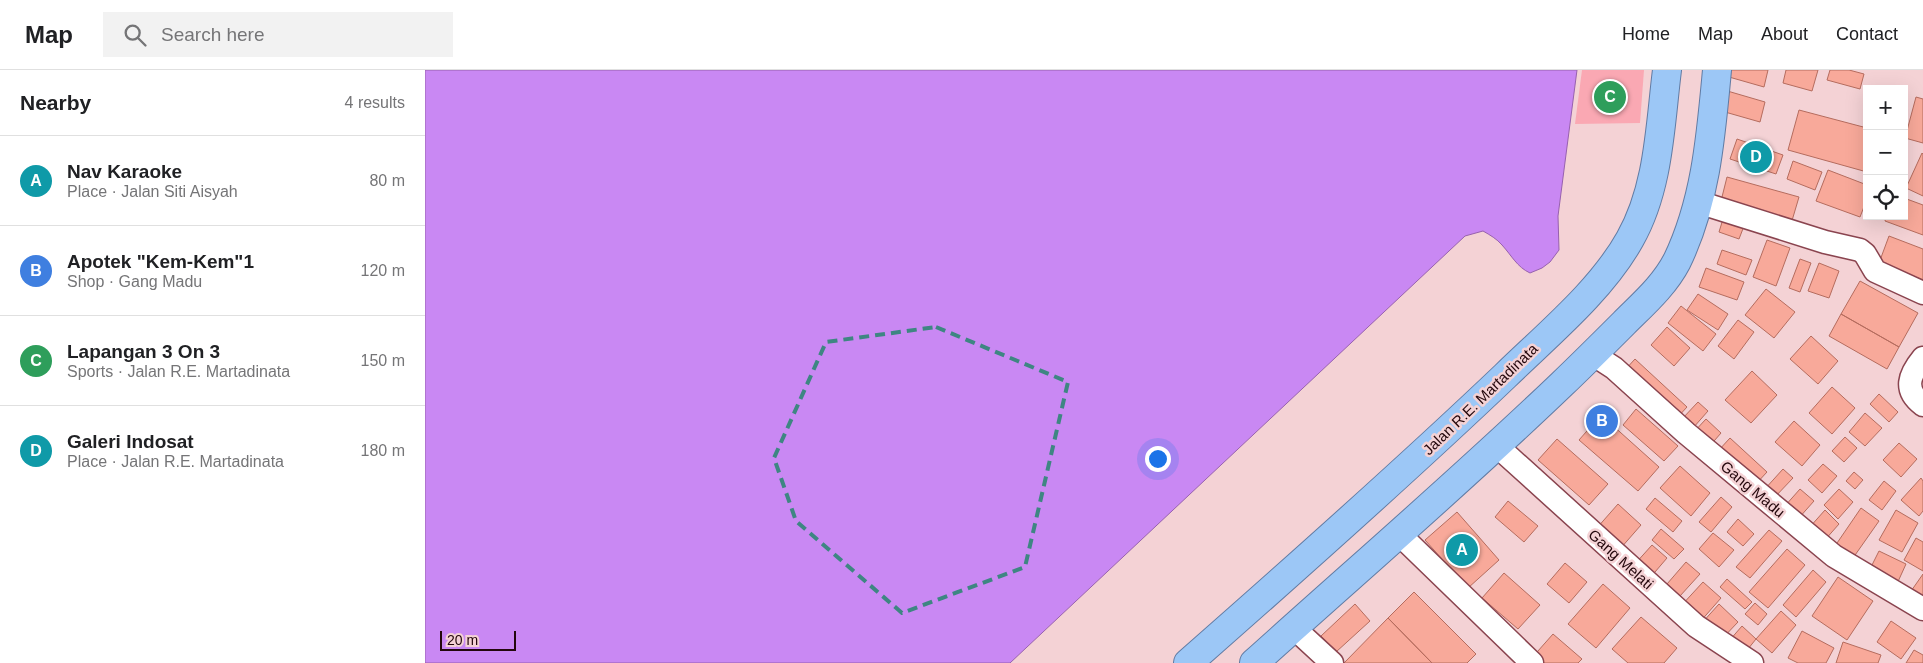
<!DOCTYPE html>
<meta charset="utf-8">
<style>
:root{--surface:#fff;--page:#f2f2f2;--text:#202124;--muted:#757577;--line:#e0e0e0;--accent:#3e8682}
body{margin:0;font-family:Helvetica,sans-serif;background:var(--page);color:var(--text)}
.controls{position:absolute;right:15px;top:15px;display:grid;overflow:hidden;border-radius:0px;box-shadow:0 5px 20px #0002}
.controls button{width:45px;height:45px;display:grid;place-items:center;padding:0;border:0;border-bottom:1px solid var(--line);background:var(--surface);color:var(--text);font:25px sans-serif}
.scale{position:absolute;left:15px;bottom:12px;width:76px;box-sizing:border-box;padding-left:5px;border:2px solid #23070c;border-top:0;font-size:14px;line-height:18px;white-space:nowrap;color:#23070c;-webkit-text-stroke:4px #f4d2d5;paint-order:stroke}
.you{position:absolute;left:732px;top:388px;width:18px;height:18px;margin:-12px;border:4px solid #fff;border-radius:50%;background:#1a73e8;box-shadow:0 0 0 8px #1a73e833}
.badge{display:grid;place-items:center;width:32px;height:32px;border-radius:50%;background:var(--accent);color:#fff;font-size:16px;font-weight:700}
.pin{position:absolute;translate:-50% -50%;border:2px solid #fff;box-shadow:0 1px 5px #0006}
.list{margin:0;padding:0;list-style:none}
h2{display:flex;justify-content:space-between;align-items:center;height:65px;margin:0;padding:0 20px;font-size:21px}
h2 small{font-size:16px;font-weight:400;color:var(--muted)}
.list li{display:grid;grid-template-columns:32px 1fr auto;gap:15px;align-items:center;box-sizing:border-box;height:90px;padding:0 20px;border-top:1px solid var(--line)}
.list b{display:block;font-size:19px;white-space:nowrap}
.list p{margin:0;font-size:16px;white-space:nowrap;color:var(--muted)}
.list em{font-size:16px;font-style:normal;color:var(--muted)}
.icon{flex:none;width:28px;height:28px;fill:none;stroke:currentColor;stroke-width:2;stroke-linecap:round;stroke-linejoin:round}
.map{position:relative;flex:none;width:1498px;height:593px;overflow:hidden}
header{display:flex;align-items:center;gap:30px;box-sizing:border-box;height:70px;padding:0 25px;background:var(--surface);border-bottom:1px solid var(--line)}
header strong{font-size:24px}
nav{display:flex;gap:28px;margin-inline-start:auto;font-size:18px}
.search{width:350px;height:45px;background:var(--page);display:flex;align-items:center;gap:12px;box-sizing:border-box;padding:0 18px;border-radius:0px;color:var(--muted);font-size:19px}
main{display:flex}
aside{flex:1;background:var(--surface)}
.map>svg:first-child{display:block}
</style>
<header>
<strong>Map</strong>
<div class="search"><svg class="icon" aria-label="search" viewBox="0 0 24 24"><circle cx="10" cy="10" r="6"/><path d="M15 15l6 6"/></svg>Search here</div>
<nav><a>Home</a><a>Map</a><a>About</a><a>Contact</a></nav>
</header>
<main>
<aside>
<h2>Nearby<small>4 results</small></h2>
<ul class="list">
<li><span class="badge" style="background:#0f9aa8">A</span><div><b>Nav Karaoke</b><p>Place · Jalan Siti Aisyah</p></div><em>80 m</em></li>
<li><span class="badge" style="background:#3f7fe0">B</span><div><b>Apotek &quot;Kem-Kem&quot;1</b><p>Shop · Gang Madu</p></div><em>120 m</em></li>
<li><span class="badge" style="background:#2e9e5b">C</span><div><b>Lapangan 3 On 3</b><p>Sports · Jalan R.E. Martadinata</p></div><em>150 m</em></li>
<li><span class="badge" style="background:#0f9aa8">D</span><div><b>Galeri Indosat</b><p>Place · Jalan R.E. Martadinata</p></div><em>180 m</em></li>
</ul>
</aside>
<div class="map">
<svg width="1498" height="593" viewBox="0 0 1498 593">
<rect width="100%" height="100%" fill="#f4d2d5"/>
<path fill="#faa8b3" d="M 1157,0 L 1219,0 L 1215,53 L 1150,54 Z"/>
<path fill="#c988f3" stroke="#9761ae" d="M 0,0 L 1152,0 L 1133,146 L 1134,180 L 1125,192 L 1117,198 L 1105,203 C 1092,197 1087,186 1077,175 C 1072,169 1065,165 1058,161 L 1040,166 L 585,593 L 0,593 Z"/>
<path fill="#f8a99a" stroke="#b56c5e" d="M 1298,0 L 1343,0 L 1339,17 L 1297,5 Z
M 1361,0 L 1393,0 L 1387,21 L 1358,13 Z
M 1405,0 L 1424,0 L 1439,4 L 1435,19 L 1402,10 Z
M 1299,20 L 1340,32 L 1335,52 L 1293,40 Z
M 1491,27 L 1498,29 L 1498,73 L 1480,68 Z
M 1374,40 L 1442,58 L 1442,102 L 1363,80 Z
M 1312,69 L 1358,85 L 1351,104 L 1305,89 Z
M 1497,83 L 1498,84 L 1498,126 L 1481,118 Z
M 1368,91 L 1397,102 L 1390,120 L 1362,109 Z
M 1403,100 L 1442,115 L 1442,129 L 1435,147 L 1391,131 Z
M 1302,107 L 1374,127 L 1366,154 L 1295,135 Z
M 1479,128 L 1498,135 L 1498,165 L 1460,151 L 1461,146 L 1479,146 Z
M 1298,149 L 1319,156 L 1314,169 L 1294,162 Z
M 1464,166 L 1498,179 L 1498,210 L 1454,193 Z
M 1342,170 L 1365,178 L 1351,216 L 1328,207 Z
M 1297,180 L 1327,190 L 1321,205 L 1292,194 Z
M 1375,189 L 1386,193 L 1375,222 L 1364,218 Z
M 1394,193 L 1414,201 L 1404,228 L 1383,221 Z
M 1281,198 L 1319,212 L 1312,230 L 1274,217 Z
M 1435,211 L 1493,243 L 1474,277 L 1416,244 Z
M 1341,219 L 1370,242 L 1349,268 L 1320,245 Z
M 1273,224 L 1303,244 L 1293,260 L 1262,240 Z
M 1256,236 L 1291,264 L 1278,281 L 1243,253 Z
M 1416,244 L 1474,277 L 1462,299 L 1404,266 Z
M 1313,250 L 1329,262 L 1309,289 L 1293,276 Z
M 1242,257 L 1265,278 L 1249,296 L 1226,275 Z
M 1386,266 L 1413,291 L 1393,314 L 1365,289 Z
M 1210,289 L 1262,337 L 1251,349 L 1199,301 Z
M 1327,301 L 1352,325 L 1326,353 L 1300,330 Z
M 1407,317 L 1430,338 L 1407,364 L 1384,343 Z
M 1454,324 L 1473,342 L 1464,352 L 1445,334 Z
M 1273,332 L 1283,341 L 1268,358 L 1257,349 Z
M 1211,339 L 1253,376 L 1239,391 L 1198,355 Z
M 1440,343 L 1457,358 L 1440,376 L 1424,362 Z
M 1176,345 L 1234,397 L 1213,421 L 1154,370 Z
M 1281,349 L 1296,363 L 1283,378 L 1267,364 Z
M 1369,351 L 1395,375 L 1377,396 L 1350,372 Z
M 1420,367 L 1432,378 L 1419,392 L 1407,381 Z
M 1305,368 L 1342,402 L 1330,415 L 1293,381 Z
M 1132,369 L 1183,414 L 1164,435 L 1113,390 Z
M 1474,373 L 1492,389 L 1476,407 L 1458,390 Z
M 1398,394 L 1412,406 L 1397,423 L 1383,410 Z
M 1255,396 L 1285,423 L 1266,446 L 1235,418 Z
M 1358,399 L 1368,408 L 1348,429 L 1339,420 Z
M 1429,402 L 1438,410 L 1430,419 L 1421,411 Z
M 1496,408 L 1498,411 L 1498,441 L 1494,446 L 1476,430 Z
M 1459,411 L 1471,421 L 1457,440 L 1444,430 Z
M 1375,419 L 1389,431 L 1373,449 L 1359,437 Z
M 1414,419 L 1428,432 L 1413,449 L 1399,435 Z
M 1296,427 L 1307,437 L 1286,462 L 1274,452 Z
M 1230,428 L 1257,451 L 1248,462 L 1221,439 Z
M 1083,431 L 1113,456 L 1099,472 L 1070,447 Z
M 1193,434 L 1216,455 L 1195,479 L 1171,459 Z
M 1436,438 L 1454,451 L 1428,488 L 1410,476 Z
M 1400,440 L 1414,454 L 1399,471 L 1384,458 Z
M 1471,440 L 1493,453 L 1477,482 L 1454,470 Z
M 1032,442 L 1074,490 L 1043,518 L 1000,470 Z
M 1313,449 L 1329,464 L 1318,476 L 1302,462 Z
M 1236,459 L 1259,479 L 1249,489 L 1227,470 Z
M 1344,460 L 1357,471 L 1325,508 L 1311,497 Z
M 1288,463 L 1309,480 L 1294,497 L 1274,479 Z
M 1491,468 L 1498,472 L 1498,501 L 1479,490 Z
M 1227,475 L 1242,488 L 1224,509 L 1209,495 Z
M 1362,479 L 1380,495 L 1343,538 L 1324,522 Z
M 1454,481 L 1481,494 L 1471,516 L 1443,503 Z
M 1261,492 L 1275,504 L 1255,526 L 1242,514 Z
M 1140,493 L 1162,512 L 1144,533 L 1122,514 Z
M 1388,500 L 1401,512 L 1371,547 L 1358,535 Z
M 1079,503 L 1115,535 L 1093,559 L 1057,528 Z
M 1498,504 L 1498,533 L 1484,524 Z
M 1413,507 L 1448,531 L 1422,570 L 1387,546 Z
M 1302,509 L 1327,532 L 1320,539 L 1295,517 Z
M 1278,512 L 1296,528 L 1274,553 L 1255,537 Z
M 1178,514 L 1205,538 L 1171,578 L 1143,554 Z
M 989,522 L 1051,584 L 1042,593 L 1007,593 L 963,548 Z
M 1330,533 L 1342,544 L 1333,555 L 1320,544 Z
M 930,534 L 945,551 L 911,582 L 896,566 Z
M 1294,534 L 1313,552 L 1295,571 L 1276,554 Z
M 1356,541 L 1371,555 L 1347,583 L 1331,569 Z
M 1216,547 L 1252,578 L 1239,593 L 1203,593 L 1187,579 Z
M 963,548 L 1007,593 L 919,593 Z
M 1466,551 L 1491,568 L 1476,589 L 1452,572 Z
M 1317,556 L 1331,569 L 1319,584 L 1304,571 Z
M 1377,561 L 1409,578 L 1401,593 L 1373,593 L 1363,588 Z
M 1128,564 L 1157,589 L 1153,593 L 1109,593 L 1105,590 Z
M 1418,572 L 1456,585 L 1453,593 L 1411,593 Z
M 1489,580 L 1498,585 L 1498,593 L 1481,593 Z"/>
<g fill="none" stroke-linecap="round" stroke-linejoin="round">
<g stroke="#8a444f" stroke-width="25">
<path id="minor" d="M 1273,132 L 1400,172 L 1435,180 L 1440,184 L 1450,201 L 1498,223
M 1169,285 L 1189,298 L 1261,363 L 1409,486 L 1498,539
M 1498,288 C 1484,305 1478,320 1498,335
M 1072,376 L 1271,556 L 1327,593
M 974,464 L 1107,593
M 868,557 L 907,593"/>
</g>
<g stroke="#617ba3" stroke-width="30">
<path id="trunk" d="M 763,593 C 870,499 977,404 1080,306 C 1122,265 1176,221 1205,169 C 1234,118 1235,56 1242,0
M 829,593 C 932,500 1037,410 1137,314 C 1158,294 1178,274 1199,253 C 1218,234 1239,216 1252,191 C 1281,131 1286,65 1292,0"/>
</g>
<use href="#minor" stroke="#fff" stroke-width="22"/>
<use href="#trunk" stroke="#9cc7f6" stroke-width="28"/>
</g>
<path fill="none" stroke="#3e8682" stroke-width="4" stroke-dasharray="10 6" stroke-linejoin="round" d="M 511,257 L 643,312 L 600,497 L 477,543 L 371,451 L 349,388 L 401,272 Z"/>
<g text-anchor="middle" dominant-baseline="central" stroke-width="5" stroke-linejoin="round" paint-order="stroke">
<g font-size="15" fill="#23070c" stroke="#f4d2d5">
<text transform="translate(1055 329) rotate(-44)">Jalan R.E. Martadinata</text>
<text transform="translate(1328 419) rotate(40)">Gang Madu</text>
<text transform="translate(1196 489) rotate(42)">Gang Melati</text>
</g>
</g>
</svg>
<div class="controls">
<button>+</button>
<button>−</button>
<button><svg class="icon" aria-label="locate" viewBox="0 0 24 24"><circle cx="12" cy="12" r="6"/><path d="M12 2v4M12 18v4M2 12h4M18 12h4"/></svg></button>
</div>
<div class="scale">20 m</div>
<div class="you"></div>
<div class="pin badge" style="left:1037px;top:480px;background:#0f9aa8">A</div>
<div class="pin badge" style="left:1177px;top:351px;background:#3f7fe0">B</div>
<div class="pin badge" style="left:1185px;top:27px;background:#2e9e5b">C</div>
<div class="pin badge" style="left:1331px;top:87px;background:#0f9aa8">D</div>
</div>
</main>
